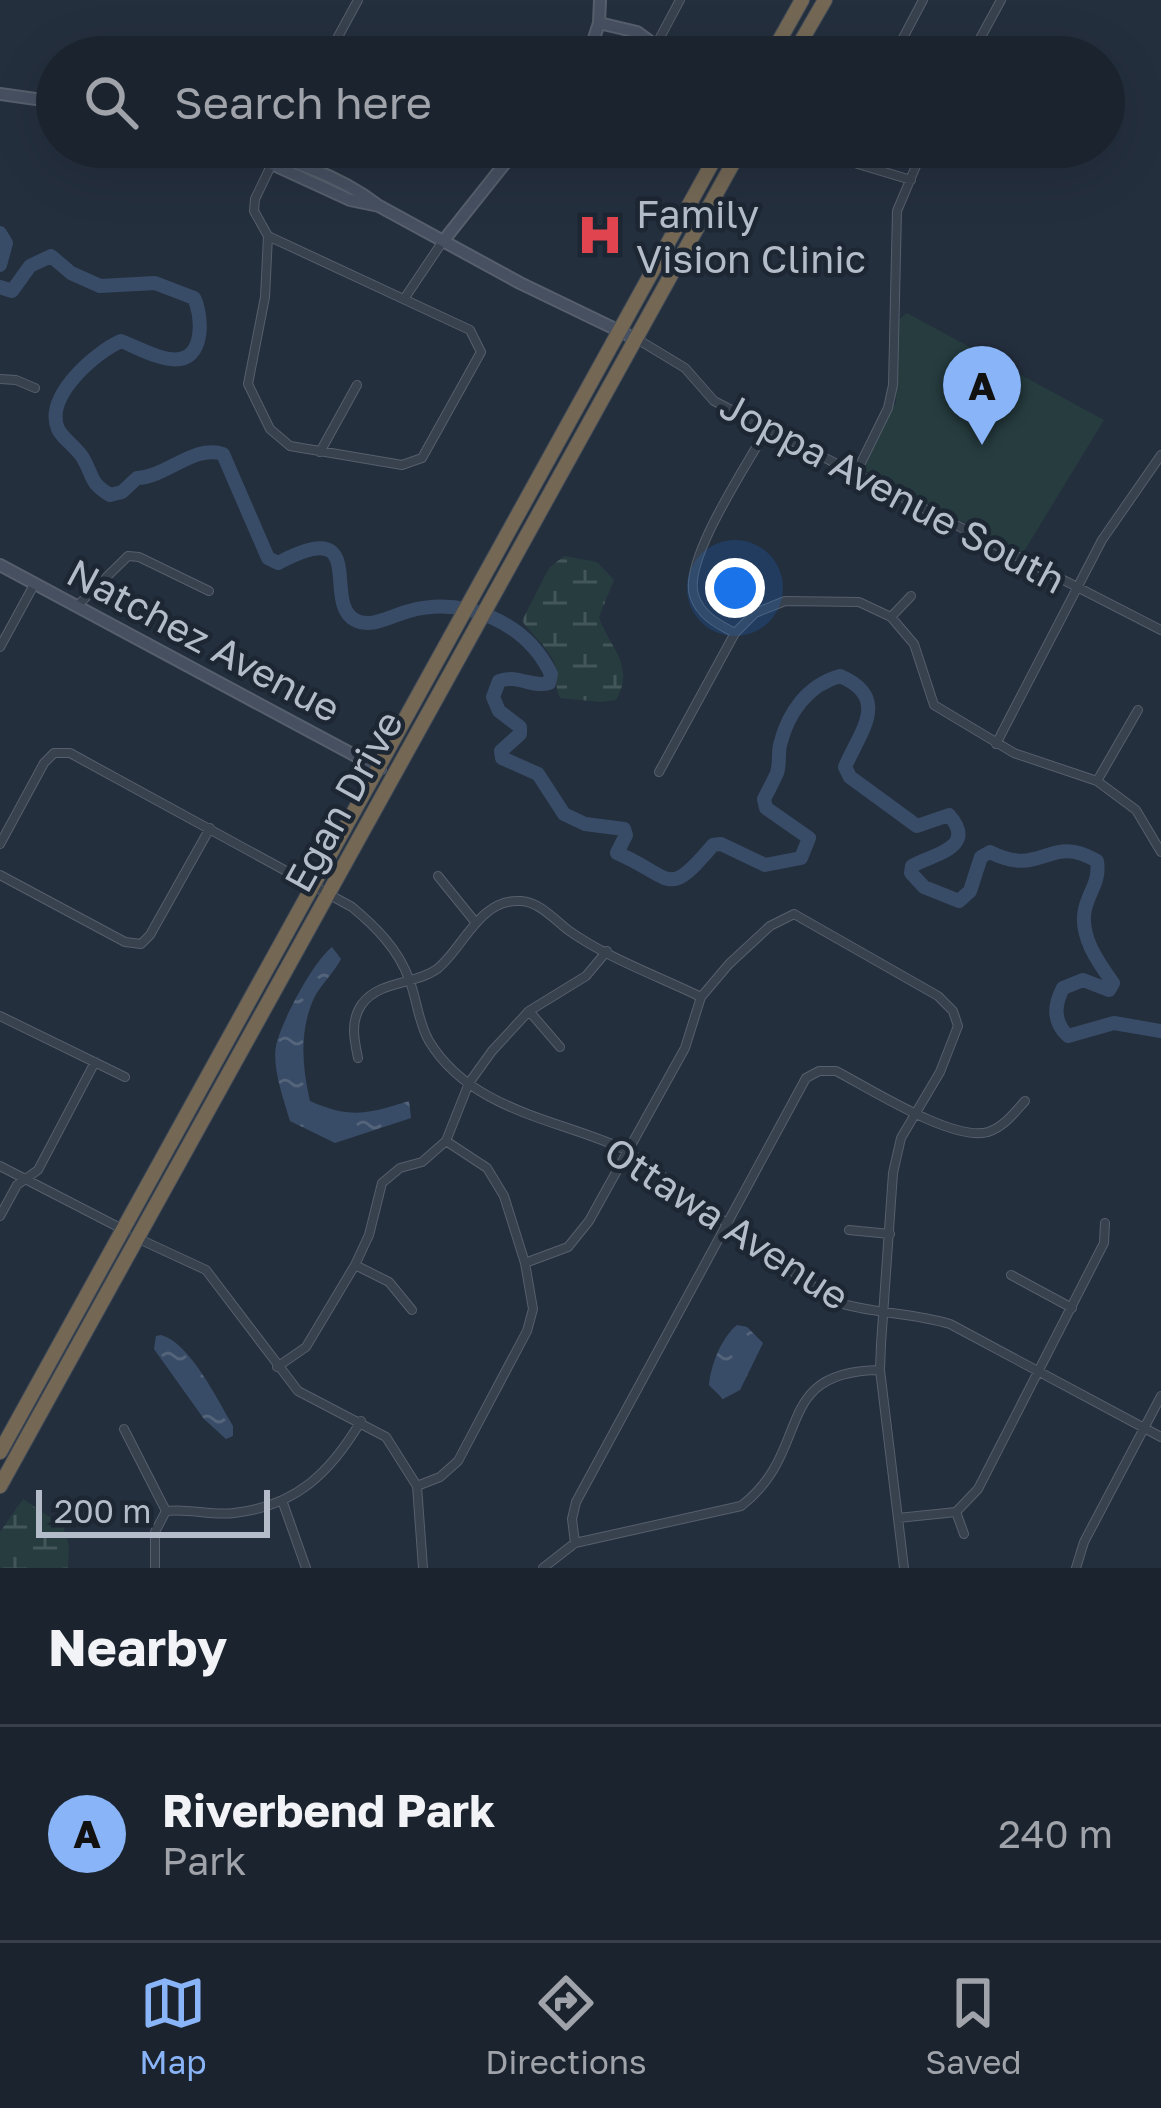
<!DOCTYPE html>
<style>
:root{--surface:#1b232e;--page:#242b36;--text:#f1f3f6;--muted:#a0a4aa;--line:#39404a;--accent:#8ab4f8}
body{margin:0;font-family:"Golos Text",sans-serif;background:var(--page);color:var(--text)}
.scale{position:absolute;left:36px;bottom:30px;width:234px;box-sizing:border-box;padding-left:12px;border:6px solid #b4bcc9;border-top:0;font-size:33px;line-height:42px;white-space:nowrap;color:#b4bcc9;-webkit-text-stroke:9px #1d2633;paint-order:stroke}
.you{position:absolute;left:735px;top:588px;width:42px;height:42px;margin:-30px;border:9px solid #fff;border-radius:50%;background:#1a73e8;box-shadow:0 0 0 18px #1a73e833}
.badge{display:grid;place-items:center;width:78px;height:78px;border-radius:50%;background:var(--accent);color:#111;font-size:39px;font-weight:700}
.pin{position:absolute;translate:-50% -99px;filter:drop-shadow(0 3px 6px #0008)}
.pin::after{content:'';position:absolute;top:63px;width:42px;height:36px;background:inherit;clip-path:polygon(0 0,100% 0,50% 100%)}
.list{margin:0;padding:0;list-style:none}
h2{display:flex;justify-content:space-between;align-items:center;height:156px;margin:0;padding:0 48px;font-size:51px}
h2 small{font-size:39px;font-weight:400;color:var(--muted)}
.list li{display:grid;grid-template-columns:78px 1fr auto;gap:36px;align-items:center;box-sizing:border-box;height:216px;padding:0 48px;border-top:3px solid var(--line)}
.list b{display:block;font-size:45px;white-space:nowrap}
.list p{margin:0;font-size:39px;white-space:nowrap;color:var(--muted)}
.list em{font-size:39px;font-style:normal;color:var(--muted)}
.icon{flex:none;width:66px;height:66px;fill:none;stroke:currentColor;stroke-width:2;stroke-linecap:round;stroke-linejoin:round}
.map{position:relative;flex:none;width:1161px;height:1568px;overflow:hidden}
.search{position:absolute;background:var(--surface);box-shadow:0 12px 48px #0002;left:36px;right:36px;top:36px;height:132px;display:flex;align-items:center;gap:30px;box-sizing:border-box;padding:0 42px;border-radius:66px;color:var(--muted);font-size:45px}
.sheet{height:372px;background:var(--surface)}
nav{display:flex;justify-content:space-around;align-items:center;box-sizing:border-box;height:168px;border-top:3px solid var(--line);background:var(--surface);font-size:33px;color:var(--muted)}
nav a{display:grid;justify-items:center;gap:6px}
nav .on{color:var(--accent)}
.map>svg:first-child{display:block}
</style>
<div class="map">
<svg width="1161" height="1568" viewBox="0 0 1161 1568">
<defs>
<pattern id="wetland-marsh" width="20" height="14" patternUnits="userSpaceOnUse" patternTransform="scale(3)"><rect width="20" height="14" fill="#263c3f"/><path d="M1 5h8M5 5V1M11 12h8M15 12V8" fill="none" stroke="#435659"/></pattern>
<pattern id="water-ripples" width="26" height="14" patternUnits="userSpaceOnUse" patternTransform="scale(3)"><rect width="26" height="14" fill="#394c67"/><path d="M2 4q2-2 4 0t4 0M15 11q2-2 4 0t4 0" fill="none" stroke="#53647b"/></pattern>
</defs>
<rect width="100%" height="100%" fill="#242f3e"/>
<path fill="url(#wetland-marsh)" d="M 564,556 L 597,562 L 614,580 L 599,617 C 609,648 636,665 616,700 L 601,702 L 560,698 C 553,685 560,673 553,660 C 545,644 531,634 522,621 L 549,568 Z
M 23,1499 L 63,1526 L 69,1546 L 68,1568 L 0,1568 L 0,1532 Z"/>
<path fill="#263c3f" d="M 907,313 L 1104,420 L 1023,553 L 863,470 L 896,402 L 898,320 Z"/>
<path fill="url(#water-ripples)" d="M 332,947 L 341,959 C 334,973 321,984 314,998 C 299,1031 302,1067 310,1101 C 350,1119 368,1114 409,1101 L 411,1118 L 335,1143 L 290,1121 C 284,1100 272,1068 276,1046 C 281,1022 313,962 332,947 Z
M 737,1325 L 747,1327 L 763,1343 L 740,1390 L 723,1399 L 709,1385 C 711,1365 721,1338 737,1325 Z
M 161,1335 C 190,1343 217,1399 233,1426 L 233,1436 L 226,1439 L 204,1419 L 154,1349 L 156,1336 Z"/>
<g fill="none" stroke-linecap="round" stroke-linejoin="round">
<path stroke="#394c67" stroke-width="14" d="M 0,233 L 6,243 L 0,265
M 0,287 L 12,291 L 30,266 L 51,256 L 71,273 L 100,286 L 155,283 L 194,298 C 202,314 205,355 180,359 C 162,362 137,347 121,341 C 96,352 44,396 58,429 C 63,439 76,447 83,458 C 94,477 89,482 110,495 L 122,492 L 137,478 C 167,477 194,444 223,454 L 268,558 L 278,563 C 371,514 321,602 355,620 C 371,629 393,615 409,611 C 465,596 526,622 551,674 L 549,683 C 530,688 519,674 499,681 L 493,697 L 499,711 L 520,727 L 520,734 L 501,751 L 502,758 L 538,774 L 564,814 L 585,824 L 624,829 L 626,835 L 617,853 C 673,877 666,901 713,845 L 721,844 L 765,865 L 801,858 L 809,838 L 766,808 L 764,799 C 768,791 773,782 777,773 C 780,764 778,754 780,745 C 788,712 808,685 840,676 C 892,698 859,733 845,767 L 850,777 L 917,826 L 949,815 C 978,848 933,854 912,866 L 911,873 L 924,887 L 959,901 L 970,891 L 981,857 L 990,852 C 1042,879 1049,832 1097,861 C 1100,882 1090,889 1085,909 C 1079,936 1098,962 1113,983 L 1109,990 L 1083,980 L 1063,988 C 1054,1005 1053,1022 1068,1036 L 1114,1023 L 1161,1031"/>
<g stroke="#565f6c" stroke-width="10">
<path id="street" d="M 656,45 L 680,0
M 327,57 L 358,0
M 893,57 L 923,0
M 970,57 L 1001,0
M 819,147 L 838,158 L 911,180
M 268,236 L 470,330 L 481,352 L 422,458 L 402,465 L 290,446 L 270,429 L 248,384 L 265,297 L 268,236 L 254,211 L 255,199 L 280,147
M 404,299 L 443,241
M 637,339 L 685,368 L 714,401 L 1161,630
M 0,379 L 16,380 L 35,388
M 320,452 L 357,385
M 855,475 L 888,408 L 893,385 L 897,211 L 924,147
M 77,606 L 128,556 L 139,557 L 209,591
M 891,617 L 911,596
M 735,633 C 717,624 700,615 694,595 C 683,559 748,464 766,430
M 0,647 L 35,583
M 996,744 L 1102,540 L 1161,455
M 659,772 L 735,633 L 755,613 L 785,601 L 859,602 L 891,617 L 914,644 L 934,705 L 1014,753 L 1097,781 L 1136,810 L 1161,852
M 1097,781 L 1138,710
M 0,844 L 44,763 L 54,753 L 70,753 L 352,907 C 376,927 398,949 409,979 C 417,999 418,1022 429,1041 C 472,1112 560,1119 628,1151 L 833,1301 C 871,1314 911,1312 950,1324 L 1161,1437
M 0,875 L 125,942 L 141,944 L 150,935 L 210,828
M 438,876 L 476,923
M 529,1011 L 560,1047
M 0,1016 L 125,1077
M 358,1058 C 354,1039 350,1021 362,1004 C 380,980 415,985 437,969 C 463,949 479,898 521,901 C 539,902 554,919 568,930 C 607,958 658,976 701,997
M 446,1141 L 487,1168 L 504,1196 L 525,1263
M 0,1166 L 126,1231
M 0,1216 L 17,1185 L 38,1170 L 95,1062
M 849,1230 L 890,1234
M 139,1239 L 206,1270 L 298,1391 L 386,1437 L 417,1486 L 423,1568
M 355,1265 L 389,1282 L 412,1310
M 1011,1275 L 1072,1308
M 277,1367 L 306,1347 L 355,1265 L 369,1235 L 382,1183 L 400,1168 L 422,1162 L 446,1141 L 469,1083 L 492,1051 L 529,1011 L 586,976 L 607,951
M 124,1429 L 166,1511
M 417,1486 L 440,1477 L 458,1461 L 527,1331 L 533,1309 L 525,1263 L 568,1247 L 589,1221 L 685,1048 L 701,997 L 729,964 L 770,926 L 794,914 L 938,996 L 953,1011 L 958,1026 L 940,1072 L 901,1138 L 893,1173 L 881,1344 L 880,1370 L 904,1568
M 283,1503 L 306,1568
M 956,1512 L 964,1534
M 898,1518 L 956,1512 L 978,1489 L 1104,1243 L 1105,1223
M 575,1543 L 572,1519 L 576,1502 L 806,1078 L 819,1071 L 836,1071 C 869,1088 953,1142 988,1132 C 1004,1127 1014,1113 1025,1101
M 155,1568 L 155,1532 L 166,1511 C 189,1508 211,1516 234,1513 C 296,1506 330,1473 361,1421
M 543,1568 L 575,1543 L 741,1506 C 814,1450 770,1371 880,1370
M 1076,1568 L 1084,1542 L 1161,1396"/>
</g>
<g stroke="#565f6c" stroke-width="14">
<path id="secondary" d="M 599,23 L 637,32 L 671,57
M 588,57 L 599,23 L 600,0
M 0,94 L 57,102
M 235,147 L 350,200 L 379,206 C 338,174 286,158 236,147
M 379,206 L 520,283 L 636,339
M 444,240 L 518,147
M 0,565 L 380,769"/>
</g>
<g stroke="#434c59" stroke-width="16">
<path id="highway" d="M 770,57 L 802,0
M 792,57 L 825,0
M 0,1452 L 721,147
M 0,1486 L 742,147"/>
</g>
<use href="#street" stroke="#38414e" stroke-width="8"/>
<use href="#secondary" stroke="#465061" stroke-width="10"/>
<use href="#highway" stroke="#746855" stroke-width="14"/>
</g>
<defs>
<g id="hospital-bare" transform="scale(3.6)"><path d="M-5-5h3v3.5h4V-5h3V5h-3V1.5h-4V5h-3Z" fill="#e0444e" stroke="#1d2633" stroke-width="2.5" paint-order="stroke"/></g>
</defs>
<g fill-rule="evenodd">
<use href="#hospital-bare" x="600" y="235"/>
</g>
<g text-anchor="middle" dominant-baseline="central" stroke-width="9" stroke-linejoin="round" paint-order="stroke">
<g font-size="39" fill="#b4bcc9" stroke="#1d2633" text-anchor="start">
<text x="636" y="213">Family<tspan x="636" dy="45">Vision Clinic</tspan></text>
</g>
<g font-size="39" fill="#b4bcc9" stroke="#1d2633">
<text transform="translate(893 492) rotate(28)">Joppa Avenue South</text>
<text transform="translate(204 640) rotate(28)">Natchez Avenue</text>
<text transform="translate(343 801) rotate(-61)">Egan Drive</text>
<text transform="translate(727 1223) rotate(33)">Ottawa Avenue</text>
</g>
</g>
</svg>
<div class="scale">200 m</div>
<div class="you"></div>
<div class="pin badge" style="left:982px;top:445px">A</div>
<div class="search"><svg class="icon" aria-label="search" viewBox="0 0 24 24"><circle cx="10" cy="10" r="6"/><path d="M15 15l6 6"/></svg>Search here</div>
</div>
<section class="sheet">
<h2>Nearby<small></small></h2>
<ul class="list">
<li><span class="badge">A</span><div><b>Riverbend Park</b><p>Park</p></div><em>240 m</em></li>
</ul>
</section>
<nav>
<a class="on"><svg class="icon" aria-label="map" viewBox="0 0 24 24"><path d="M3 6l6-2 6 2 6-2v14l-6 2-6-2-6 2zM9 4v14M15 6v14"/></svg>Map</a>
<a><svg class="icon" aria-label="directions" viewBox="0 0 24 24"><path d="M12 3l9 9-9 9-9-9zM9 14v-3h6M13 9l2 2-2 2"/></svg>Directions</a>
<a><svg class="icon" aria-label="saved" viewBox="0 0 24 24"><path d="M7 4h10v16l-5-4-5 4z"/></svg>Saved</a>
</nav>
